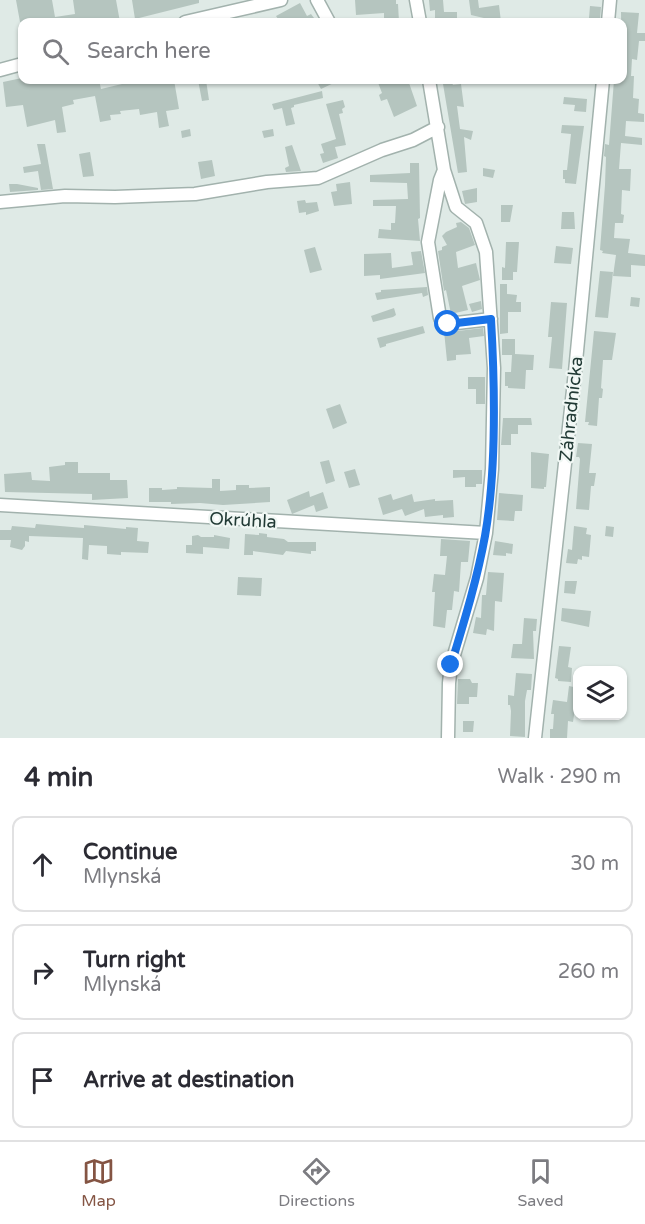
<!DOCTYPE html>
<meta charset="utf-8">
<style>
:root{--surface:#fff;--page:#f7f7f7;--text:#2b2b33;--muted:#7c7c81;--line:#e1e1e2;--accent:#845443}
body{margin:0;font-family:"Varela Round",sans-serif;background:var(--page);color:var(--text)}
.controls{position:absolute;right:18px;bottom:18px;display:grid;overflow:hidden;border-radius:12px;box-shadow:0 2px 4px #0004}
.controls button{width:54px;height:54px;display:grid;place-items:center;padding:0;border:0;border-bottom:2px solid var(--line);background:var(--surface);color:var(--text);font:30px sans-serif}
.stop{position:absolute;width:18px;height:18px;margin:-14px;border:4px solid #1a73e8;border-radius:50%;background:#fff}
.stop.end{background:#1a73e8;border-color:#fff;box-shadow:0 2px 6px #0008}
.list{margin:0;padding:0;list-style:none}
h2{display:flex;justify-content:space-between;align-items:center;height:78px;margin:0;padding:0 24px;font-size:26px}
h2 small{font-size:20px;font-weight:400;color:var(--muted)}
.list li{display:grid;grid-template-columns:39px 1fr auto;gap:18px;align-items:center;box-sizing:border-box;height:96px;margin:0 12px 12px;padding:0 12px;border:2px solid var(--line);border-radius:12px}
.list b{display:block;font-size:22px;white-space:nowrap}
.list p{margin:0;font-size:20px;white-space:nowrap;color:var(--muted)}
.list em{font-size:20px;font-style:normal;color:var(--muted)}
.icon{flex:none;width:33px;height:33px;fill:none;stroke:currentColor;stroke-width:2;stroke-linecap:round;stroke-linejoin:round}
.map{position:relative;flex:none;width:645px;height:738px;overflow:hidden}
.search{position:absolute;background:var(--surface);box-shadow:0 2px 4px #0004;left:18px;right:18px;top:18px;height:66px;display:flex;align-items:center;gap:15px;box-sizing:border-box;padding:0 21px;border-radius:12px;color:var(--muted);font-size:22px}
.sheet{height:402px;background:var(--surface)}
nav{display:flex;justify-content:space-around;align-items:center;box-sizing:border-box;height:84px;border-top:2px solid var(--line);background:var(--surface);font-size:16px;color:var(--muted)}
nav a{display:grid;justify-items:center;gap:3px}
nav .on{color:var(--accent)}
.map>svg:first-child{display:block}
</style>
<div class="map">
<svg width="645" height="738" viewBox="0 0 645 738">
<rect width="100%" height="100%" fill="#dfeae6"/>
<path fill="#b5c5bf" d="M 16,0 L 52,0 L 55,17 L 75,14 L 73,0 L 116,0 L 120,22 L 20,22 Z
M 132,0 L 199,0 L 199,3 L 135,19 Z
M 355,0 L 396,0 L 396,4 L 398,4 L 399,22 L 384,22 L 384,13 L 356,15 Z
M 429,0 L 443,0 L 444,12 L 457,12 L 457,21 L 435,22 L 435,10 L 430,11 Z
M 469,0 L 478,0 L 479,8 L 499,5 L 501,22 L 471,15 Z
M 300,3 L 307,16 L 311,14 L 317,22 L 280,22 L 276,16 Z
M 590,6 L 601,7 L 600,20 L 589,18 Z
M 621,12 L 639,13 L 637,33 L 645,33 L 645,41 L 639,41 L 637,60 L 632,59 L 631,76 L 634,76 L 633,98 L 639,99 L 638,113 L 644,114 L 644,122 L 626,121 L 625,136 L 642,138 L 642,145 L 621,143 L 619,169 L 631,169 L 630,191 L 622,190 L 621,214 L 624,215 L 623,223 L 615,223 L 614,238 L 630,239 L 628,253 L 645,255 L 645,266 L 631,265 L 631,277 L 613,276 L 616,255 L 602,253 L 603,251 L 600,250 L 605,185 L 606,157 L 604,156 L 605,144 L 609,145 L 614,80 L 622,80 Z
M 22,78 L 99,80 L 101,89 L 122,84 L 121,80 L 174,80 L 179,109 L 166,111 L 169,126 L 159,128 L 157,112 L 140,115 L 139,109 L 120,111 L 121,114 L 110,115 L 111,120 L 100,122 L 95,96 L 73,100 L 74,104 L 62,107 L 66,132 L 57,133 L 55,120 L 27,127 L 23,105 L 6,107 L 3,82 Z
M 198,80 L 206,80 L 209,100 L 202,101 Z
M 316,80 L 340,80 L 321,89 Z
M 377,80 L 408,80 L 417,106 L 394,117 L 387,99 L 381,101 L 379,95 L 382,93 Z
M 452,83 L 453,85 L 461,84 L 464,107 L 457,106 L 460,129 L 473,131 L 471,140 L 464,137 L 467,172 L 458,173 L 443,84 Z
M 322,91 L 323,98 L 294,105 L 294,107 L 291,108 L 295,124 L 286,126 L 282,108 L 274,110 L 272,104 Z
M 564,97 L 587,99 L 586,112 L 574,111 L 575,105 L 563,104 Z
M 343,100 L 345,107 L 342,109 L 343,113 L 339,114 L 346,145 L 335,147 L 338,158 L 323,163 L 320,154 L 324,153 L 321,144 L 336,139 L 326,104 Z
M 562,125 L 584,126 L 576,184 L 565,183 L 565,179 L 563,179 L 563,170 L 567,170 L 571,134 L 561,133 Z
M 190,129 L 191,136 L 182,138 L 181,131 Z
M 273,129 L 274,136 L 264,138 L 262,131 Z
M 37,144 L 45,144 L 53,189 L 41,190 L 38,171 L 24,173 L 23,167 L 41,164 Z
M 292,145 L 301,171 L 286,172 L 285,168 L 289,166 L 285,147 Z
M 90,152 L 94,176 L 83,177 L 79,154 Z
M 212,160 L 215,176 L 201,179 L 198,162 Z
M 410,163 L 419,163 L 420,218 L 418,219 L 420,241 L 378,238 L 379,229 L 391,230 L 391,223 L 395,223 L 396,206 L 373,206 L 373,200 L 408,199 L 407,183 L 370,182 L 370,175 L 410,173 Z
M 483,168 L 495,170 L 493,178 L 483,176 Z
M 350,182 L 352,204 L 334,206 L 331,192 L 337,191 L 336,184 Z
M 9,184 L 17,184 L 38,188 L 38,190 L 10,192 Z
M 477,188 L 477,202 L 465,204 L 462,191 Z
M 305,200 L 306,203 L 317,202 L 319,211 L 306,215 L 306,212 L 299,213 L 297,201 Z
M 501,205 L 513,205 L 510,222 L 501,222 Z
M 562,212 L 574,212 L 575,229 L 561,229 Z
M 461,222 L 469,228 L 475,245 L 456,252 L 458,268 L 476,263 L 480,280 L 462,286 L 468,310 L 451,314 L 446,290 L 444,291 L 438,251 L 442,250 L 442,247 L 447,245 L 442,236 L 446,232 L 457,227 L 456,223 Z
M 506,242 L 519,242 L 517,272 L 513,272 L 513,280 L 502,280 L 502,267 L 505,268 Z
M 556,246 L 573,248 L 571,264 L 554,263 Z
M 315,247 L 322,270 L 310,273 L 304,250 Z
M 421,251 L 425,273 L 380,279 L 380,275 L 364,276 L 364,254 L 391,253 L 392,268 L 413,265 L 411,252 Z
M 600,271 L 613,272 L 608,318 L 595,317 Z
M 500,284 L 507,284 L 507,294 L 517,295 L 516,302 L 521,302 L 521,312 L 508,312 L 508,333 L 500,334 Z
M 427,287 L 428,295 L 423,297 L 422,293 L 377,300 L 375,293 L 381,292 L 381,290 Z
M 631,297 L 640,298 L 639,307 L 630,306 Z
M 481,301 L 482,309 L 472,312 L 469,304 Z
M 551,302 L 567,303 L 562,369 L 549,368 L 552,337 L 548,337 Z
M 394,308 L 396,315 L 393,317 L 373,322 L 371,316 Z
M 423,326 L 425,333 L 386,344 L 386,346 L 380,348 L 377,338 Z
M 483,328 L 484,336 L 469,338 L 471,354 L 456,355 L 456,360 L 447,361 L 444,331 L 449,332 Z
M 594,331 L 616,333 L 612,360 L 603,360 L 601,388 L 603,389 L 602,398 L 599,398 L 597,426 L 588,425 L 589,422 L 585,422 Z
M 502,339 L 515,339 L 515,354 L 534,355 L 533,370 L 526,370 L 525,389 L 508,388 L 508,386 L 505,386 L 505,372 L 511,372 L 512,355 L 502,355 Z
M 468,377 L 485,377 L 485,404 L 476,404 L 476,389 L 468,389 Z
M 340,404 L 347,423 L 333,429 L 326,409 Z
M 503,418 L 531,418 L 532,425 L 518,425 L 518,434 L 511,434 L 511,445 L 501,445 Z
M 578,443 L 592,444 L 589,473 L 596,473 L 594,486 L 591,486 L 589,510 L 576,509 L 580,459 L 579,457 L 576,457 Z
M 531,452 L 549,454 L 546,487 L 544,487 L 544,489 L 531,488 Z
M 329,460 L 335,481 L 326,484 L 320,462 Z
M 65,462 L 78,462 L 78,473 L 110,473 L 110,480 L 127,480 L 128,498 L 92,500 L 92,494 L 5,492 L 4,474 L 31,472 L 32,480 L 50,481 L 49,467 L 65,465 Z
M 355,469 L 360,485 L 349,488 L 344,472 Z
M 453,470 L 482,470 L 482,484 L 476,484 L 476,487 L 465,487 L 465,477 L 453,478 Z
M 212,479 L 220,479 L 220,491 L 236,490 L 236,485 L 249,485 L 249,488 L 270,487 L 270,502 L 223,505 L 200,503 L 171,504 L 171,502 L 149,502 L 149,488 L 162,488 L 162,490 L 177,489 L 177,487 L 212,488 Z
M 309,491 L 310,497 L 323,492 L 328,508 L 316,512 L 314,505 L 292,514 L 287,500 Z
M 499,493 L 523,495 L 522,511 L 515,511 L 514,521 L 497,520 Z
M 391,494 L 393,500 L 412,494 L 414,502 L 435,499 L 435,501 L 453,500 L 454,517 L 443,518 L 443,515 L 425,517 L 424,509 L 405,516 L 402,509 L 383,515 L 378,498 Z
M 36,524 L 84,528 L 84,525 L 126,529 L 126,527 L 138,528 L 137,541 L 149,542 L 148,553 L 121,552 L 121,555 L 107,554 L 107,546 L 89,545 L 88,560 L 82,559 L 83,538 L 29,536 L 29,542 L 25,541 L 25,546 L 22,550 L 10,547 L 11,540 L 0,540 L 0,530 L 11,530 L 12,526 L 35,528 Z
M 574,526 L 587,528 L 586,534 L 591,535 L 589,557 L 582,556 L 582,560 L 578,559 L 577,564 L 566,563 L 568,549 L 572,550 Z
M 606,526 L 614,527 L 613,537 L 605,536 Z
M 259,533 L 267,534 L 267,537 L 284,539 L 288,542 L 316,542 L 316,551 L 311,551 L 311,554 L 286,551 L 283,555 L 253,551 L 253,555 L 244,555 L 245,534 L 259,535 Z
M 198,535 L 201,537 L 214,537 L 214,535 L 230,538 L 229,549 L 203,547 L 203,554 L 186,553 L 186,545 L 192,545 L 192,536 Z
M 441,539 L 470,541 L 468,562 L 461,562 L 459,592 L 454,591 L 452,610 L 447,610 L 445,628 L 433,626 L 435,592 L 432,592 L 434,574 L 445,575 L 447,556 L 440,556 Z
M 495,541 L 513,544 L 512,554 L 506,553 L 506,556 L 493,555 Z
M 488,572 L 504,573 L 502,602 L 495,601 L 494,631 L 487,629 L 486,635 L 473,633 L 476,617 L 481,618 L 482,595 L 486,595 Z
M 238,577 L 262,578 L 261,596 L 237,595 Z
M 565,581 L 577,581 L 575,594 L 564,593 Z
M 562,608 L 591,611 L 589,627 L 561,621 Z
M 524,618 L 537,619 L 536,631 L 533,631 L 534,659 L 511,658 L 513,644 L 522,644 Z
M 559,646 L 571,647 L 568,667 L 572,668 L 571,682 L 558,681 L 558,679 L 555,678 Z
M 516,673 L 532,674 L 531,690 L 527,690 L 525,701 L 525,737 L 510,736 L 511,711 L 510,705 L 508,705 L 508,695 L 514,696 Z
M 458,679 L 470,679 L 472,683 L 478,683 L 477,697 L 469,697 L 469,704 L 457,704 Z
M 569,686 L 578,688 L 578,708 L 575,708 L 573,722 L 568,721 L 567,738 L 550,738 L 550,729 L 553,729 L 554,714 L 551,714 L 553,700 L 567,702 Z
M 463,721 L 474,721 L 473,732 L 463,732 Z"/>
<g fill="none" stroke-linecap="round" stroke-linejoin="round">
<g stroke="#a2b2ad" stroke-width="15">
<path id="minor" d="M 317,0 L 329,22
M 416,0 L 420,22
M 185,22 L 281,0
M 608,22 L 610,0
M 0,70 L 22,64
M 429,80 L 444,170 L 456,207 L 476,223 L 486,252 L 494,368 L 492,469 L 486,533 L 477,578 L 451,665 L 449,683 L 448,738
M 444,170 L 440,180 L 428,242 L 440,318 L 448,324 L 491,319
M 0,202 L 65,196 L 115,197 L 195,194 L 267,182 L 318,178 L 382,150 L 413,140 L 438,127
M 0,505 L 486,533
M 535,738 L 575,372 L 603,80"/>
</g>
<use href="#minor" stroke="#fff" stroke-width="12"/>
</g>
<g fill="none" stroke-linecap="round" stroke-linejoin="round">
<path stroke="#1a73e8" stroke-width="8" d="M 448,324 L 491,319 C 495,388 497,468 485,536 C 477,580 464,622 451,665"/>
</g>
<g text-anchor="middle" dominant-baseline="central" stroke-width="4.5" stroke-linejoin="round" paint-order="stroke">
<g font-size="18" fill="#213a35" stroke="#f0f7f4">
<text transform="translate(571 409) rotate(-84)">Záhradnícka</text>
<text transform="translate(243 520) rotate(3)">Okrúhla</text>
</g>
</g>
</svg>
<div class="controls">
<button><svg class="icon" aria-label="layers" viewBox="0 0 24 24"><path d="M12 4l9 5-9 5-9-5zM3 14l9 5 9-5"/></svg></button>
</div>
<div class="stop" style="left:448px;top:324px"></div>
<div class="stop end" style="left:451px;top:665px"></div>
<div class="search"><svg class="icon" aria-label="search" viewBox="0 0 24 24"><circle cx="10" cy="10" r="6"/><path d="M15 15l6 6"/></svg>Search here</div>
</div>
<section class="sheet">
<h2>4 min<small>Walk · 290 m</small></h2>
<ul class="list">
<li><svg class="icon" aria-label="ahead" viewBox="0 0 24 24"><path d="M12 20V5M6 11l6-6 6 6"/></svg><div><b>Continue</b><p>Mlynská</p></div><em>30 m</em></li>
<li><svg class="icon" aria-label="right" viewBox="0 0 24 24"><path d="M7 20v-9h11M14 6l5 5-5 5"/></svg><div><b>Turn right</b><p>Mlynská</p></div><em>260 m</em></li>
<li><svg class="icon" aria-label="arrive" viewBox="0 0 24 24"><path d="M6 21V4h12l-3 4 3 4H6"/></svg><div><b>Arrive at destination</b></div></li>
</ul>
</section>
<nav>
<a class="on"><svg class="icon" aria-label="map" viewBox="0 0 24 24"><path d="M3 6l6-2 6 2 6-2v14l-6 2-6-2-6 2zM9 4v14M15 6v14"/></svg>Map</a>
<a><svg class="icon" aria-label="directions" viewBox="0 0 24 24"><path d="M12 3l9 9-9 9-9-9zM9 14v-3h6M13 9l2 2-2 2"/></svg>Directions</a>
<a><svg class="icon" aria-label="saved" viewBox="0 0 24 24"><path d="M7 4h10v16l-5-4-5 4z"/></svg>Saved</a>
</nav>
